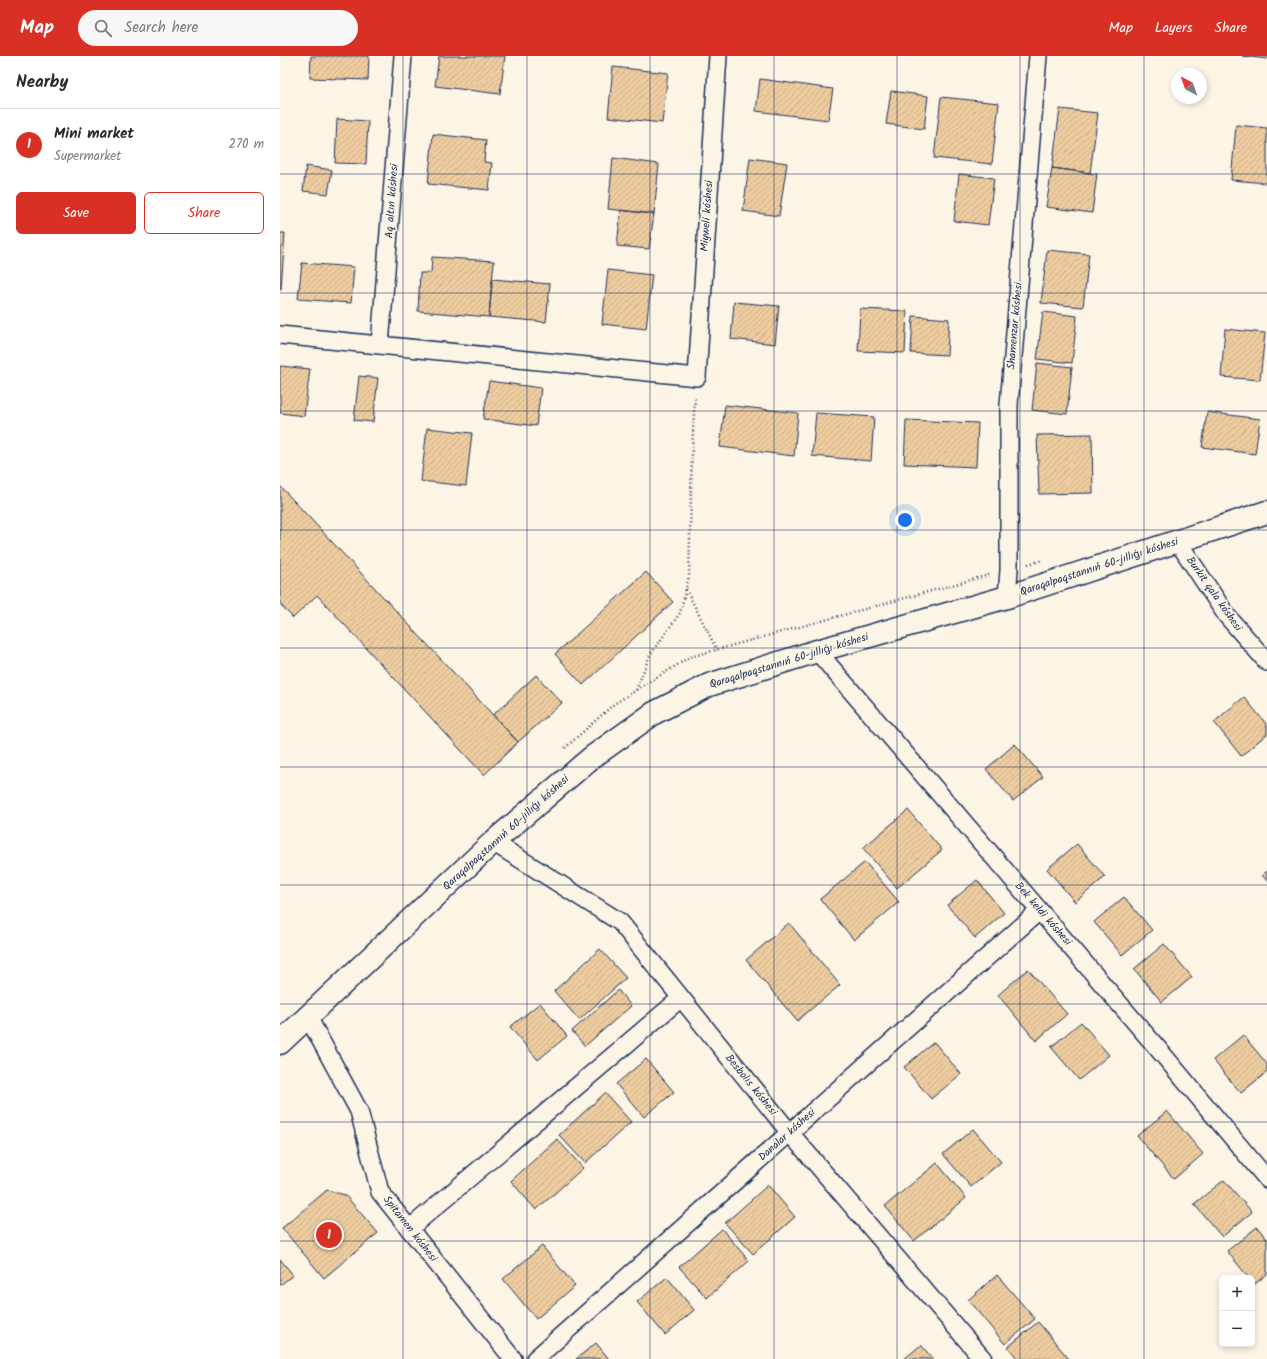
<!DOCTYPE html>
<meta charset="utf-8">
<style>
:root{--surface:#fff;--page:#f7f7f7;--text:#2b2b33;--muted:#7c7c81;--line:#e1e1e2;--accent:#d93025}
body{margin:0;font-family:Kalam,sans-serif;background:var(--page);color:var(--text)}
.controls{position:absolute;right:12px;bottom:12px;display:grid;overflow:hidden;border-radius:6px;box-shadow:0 2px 6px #0003}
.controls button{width:36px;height:36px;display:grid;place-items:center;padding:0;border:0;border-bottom:1px solid var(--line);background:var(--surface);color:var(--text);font:20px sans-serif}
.compass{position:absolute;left:891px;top:12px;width:36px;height:36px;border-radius:50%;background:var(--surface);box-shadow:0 2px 6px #0003;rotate:319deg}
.you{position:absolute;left:625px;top:464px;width:14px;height:14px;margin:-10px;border:3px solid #fff;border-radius:50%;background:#1a73e8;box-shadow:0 0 0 6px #1a73e833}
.badge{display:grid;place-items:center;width:26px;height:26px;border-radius:50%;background:var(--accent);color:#fff;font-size:13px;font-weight:700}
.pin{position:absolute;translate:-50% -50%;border:2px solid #fff;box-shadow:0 1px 4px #0006}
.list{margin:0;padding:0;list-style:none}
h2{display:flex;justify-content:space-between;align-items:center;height:52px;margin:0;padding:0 16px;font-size:17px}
h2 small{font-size:13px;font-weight:400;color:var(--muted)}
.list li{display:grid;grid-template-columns:26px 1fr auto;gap:12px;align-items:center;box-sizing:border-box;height:72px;padding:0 16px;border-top:1px solid var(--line)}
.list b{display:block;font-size:15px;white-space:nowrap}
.list p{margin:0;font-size:13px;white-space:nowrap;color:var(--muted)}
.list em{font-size:13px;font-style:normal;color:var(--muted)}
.actions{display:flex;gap:8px;padding:12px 16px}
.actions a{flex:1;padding:9px 0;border:1px solid var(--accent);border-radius:6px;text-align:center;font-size:14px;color:var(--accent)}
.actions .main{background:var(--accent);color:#fff}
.icon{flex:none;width:22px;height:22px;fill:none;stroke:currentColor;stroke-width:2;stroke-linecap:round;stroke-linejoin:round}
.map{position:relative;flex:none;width:987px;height:1303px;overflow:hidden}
header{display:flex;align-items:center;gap:24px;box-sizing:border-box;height:56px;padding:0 20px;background:var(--accent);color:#fff}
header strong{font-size:19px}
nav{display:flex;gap:22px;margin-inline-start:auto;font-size:14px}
.search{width:280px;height:36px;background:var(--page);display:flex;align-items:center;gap:10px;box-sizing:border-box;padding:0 14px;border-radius:22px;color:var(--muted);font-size:15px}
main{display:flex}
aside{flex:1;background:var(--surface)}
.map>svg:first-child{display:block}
</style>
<header>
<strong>Map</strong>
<div class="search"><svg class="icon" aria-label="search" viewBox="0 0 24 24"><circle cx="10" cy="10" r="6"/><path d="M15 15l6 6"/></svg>Search here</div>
<nav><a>Map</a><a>Layers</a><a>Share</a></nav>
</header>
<main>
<aside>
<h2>Nearby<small></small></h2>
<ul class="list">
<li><span class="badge">1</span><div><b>Mini market</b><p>Supermarket</p></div><em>270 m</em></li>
</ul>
<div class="actions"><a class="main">Save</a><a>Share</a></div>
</aside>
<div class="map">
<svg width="987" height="1303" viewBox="0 0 987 1303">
<defs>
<pattern id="building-hatch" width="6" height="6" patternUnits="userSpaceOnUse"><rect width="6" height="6" fill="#eecc9f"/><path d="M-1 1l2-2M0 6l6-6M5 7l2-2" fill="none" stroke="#ccb08b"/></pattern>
</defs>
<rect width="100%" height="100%" fill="#fcf5e5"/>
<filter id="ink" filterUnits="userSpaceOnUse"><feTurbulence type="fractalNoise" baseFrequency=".025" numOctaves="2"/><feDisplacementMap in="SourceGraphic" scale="8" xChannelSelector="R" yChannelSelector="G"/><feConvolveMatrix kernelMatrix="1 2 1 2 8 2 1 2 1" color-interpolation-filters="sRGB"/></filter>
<g filter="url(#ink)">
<path fill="url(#building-hatch)" stroke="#1b2f5e" d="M 31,0 L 89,0 L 88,24 L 30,22 Z
M 159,0 L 225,0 L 220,38 L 155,30 Z
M 962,0 L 987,0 L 987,3 Z
M 333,11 L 388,17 L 382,67 L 328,61 Z
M 480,23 L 553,33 L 548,64 L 476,55 Z
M 611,35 L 648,40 L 644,73 L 606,68 Z
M 661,41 L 719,47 L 712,108 L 654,102 Z
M 780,53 L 818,57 L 810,117 L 772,112 Z
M 57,63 L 88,65 L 86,108 L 55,107 Z
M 956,69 L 987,72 L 987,127 L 951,124 Z
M 153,78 L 206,84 L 204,106 L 212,107 L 209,134 L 148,128 Z
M 333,102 L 379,108 L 374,158 L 328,153 Z
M 470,102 L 507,107 L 499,160 L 463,155 Z
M 26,110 L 52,114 L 48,138 L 23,135 Z
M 772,112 L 817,118 L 812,157 L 766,151 Z
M 679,118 L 714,122 L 708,169 L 674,165 Z
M 341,154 L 374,158 L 369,193 L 337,190 Z
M 0,177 L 5,177 L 1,233 L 0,233 Z
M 767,194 L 809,198 L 803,251 L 761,247 Z
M 152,201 L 214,205 L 209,261 L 138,255 L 140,217 L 151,217 Z
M 22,207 L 74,211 L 71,247 L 18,243 Z
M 328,214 L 372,219 L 366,273 L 322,268 Z
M 212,223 L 270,228 L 266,266 L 209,261 Z
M 454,246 L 499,250 L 495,288 L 451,283 Z
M 580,253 L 627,255 L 625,297 L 578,295 Z
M 763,256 L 797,260 L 792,307 L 757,303 Z
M 633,260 L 669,263 L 667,299 L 631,297 Z
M 945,273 L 985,277 L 980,324 L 941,321 Z
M 757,307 L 792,311 L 787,358 L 752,354 Z
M 0,310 L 30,313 L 24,360 L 0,357 Z
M 79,320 L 98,322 L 93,366 L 74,364 Z
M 209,325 L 261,332 L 256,370 L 203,363 Z
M 445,349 L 518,357 L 514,400 L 440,391 Z
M 927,356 L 980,363 L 975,398 L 922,391 Z
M 536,357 L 594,361 L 591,405 L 532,400 Z
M 626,364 L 698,367 L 696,411 L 624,408 Z
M 147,372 L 192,377 L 186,430 L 141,425 Z
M 812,378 L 813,437 L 759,438 L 757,379 Z
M 0,430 L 238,686 L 204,719 L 37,539 L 13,562 L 0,548 Z
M 366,516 L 393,546 L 303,629 L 275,598 Z
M 256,619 L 282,647 L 238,686 L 213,659 Z
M 964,641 L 987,669 L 987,678 L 961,700 L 934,666 Z
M 735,688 L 763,721 L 733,745 L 706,713 Z
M 628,754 L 662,794 L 617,832 L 583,792 Z
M 797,788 L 825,821 L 795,846 L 767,813 Z
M 585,806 L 619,846 L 574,884 L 540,843 Z
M 987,815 L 987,825 L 982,819 Z
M 697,824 L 724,857 L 695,882 L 667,849 Z
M 844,841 L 872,874 L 842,899 L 814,866 Z
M 509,867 L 560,929 L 517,965 L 466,904 Z
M 884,888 L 912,921 L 882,946 L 854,913 Z
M 320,893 L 346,922 L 299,964 L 274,935 Z
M 748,913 L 787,958 L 756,985 L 718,939 Z
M 338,934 L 351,950 L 305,990 L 292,975 Z
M 260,947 L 287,980 L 258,1004 L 230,971 Z
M 801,966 L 829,999 L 799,1024 L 771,991 Z
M 963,979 L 987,1008 L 987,1016 L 961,1037 L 933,1004 Z
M 654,986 L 681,1018 L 651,1043 L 624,1011 Z
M 366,1003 L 394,1036 L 364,1061 L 336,1028 Z
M 325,1037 L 351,1066 L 305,1107 L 279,1079 Z
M 887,1055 L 923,1098 L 894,1123 L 857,1080 Z
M 693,1073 L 721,1106 L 691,1131 L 663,1098 Z
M 277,1083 L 303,1112 L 256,1154 L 231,1125 Z
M 657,1107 L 686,1142 L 634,1185 L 605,1150 Z
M 944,1124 L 972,1156 L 942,1181 L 914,1148 Z
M 488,1129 L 515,1161 L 473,1198 L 445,1167 Z
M 47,1134 L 65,1139 L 98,1177 L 44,1222 L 2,1172 Z
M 977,1171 L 987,1183 L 987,1218 L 975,1228 L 972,1222 L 969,1222 L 947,1195 Z
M 442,1173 L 469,1205 L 427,1242 L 399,1211 Z
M 262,1190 L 295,1230 L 256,1263 L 223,1223 Z
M 0,1203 L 13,1219 L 0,1229 Z
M 717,1219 L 755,1263 L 725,1288 L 688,1244 Z
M 387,1221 L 414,1254 L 385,1279 L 357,1246 Z
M 758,1266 L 789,1303 L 738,1303 L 728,1291 Z
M 316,1287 L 329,1303 L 296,1303 Z
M 641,1289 L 653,1303 L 624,1303 Z"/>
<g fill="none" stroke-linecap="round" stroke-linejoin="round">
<g stroke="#1b2f5e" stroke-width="20">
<path id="minor" d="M 0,279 L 417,321 L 438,0
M 100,289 L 123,0
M 898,486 L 947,560 L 987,606
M 727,541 L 729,514 L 729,349 L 758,0
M 537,595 L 885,1001 L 987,1123
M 213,786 L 340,866 L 510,1077 L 703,1303
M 28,961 L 79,1055 L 100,1136 L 233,1303
M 129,1173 L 401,942
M 255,1303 L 759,855"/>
</g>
<g stroke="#1b2f5e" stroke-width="25">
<path id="tertiary" d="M 0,987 L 213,786 L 311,702 L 374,657 L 429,629 L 537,595 L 727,541 L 987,456"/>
</g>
<path stroke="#1b2f5e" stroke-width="2.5" stroke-dasharray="1 3" stroke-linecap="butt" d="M 748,508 L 763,504
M 406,533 L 437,594
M 356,634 L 370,599 L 400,557 L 409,520 L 412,394 L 415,340
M 285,692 L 334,648 L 410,601 L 709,519"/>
<use href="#minor" stroke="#fcf5e5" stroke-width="17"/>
<use href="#tertiary" stroke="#fcf5e5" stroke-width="22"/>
</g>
</g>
<path fill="none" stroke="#1b2f5e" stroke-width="1" stroke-opacity="0.55" d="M 123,0 L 123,1303M 247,0 L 247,1303M 370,0 L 370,1303M 494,0 L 494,1303M 617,0 L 617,1303M 740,0 L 740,1303M 864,0 L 864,1303M 0,118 L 987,118M 0,237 L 987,237M 0,355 L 987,355M 0,474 L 987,474M 0,592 L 987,592M 0,711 L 987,711M 0,829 L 987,829M 0,948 L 987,948M 0,1066 L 987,1066M 0,1185 L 987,1185"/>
<g text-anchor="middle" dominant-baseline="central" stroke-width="3.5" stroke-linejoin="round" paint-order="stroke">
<g font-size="11" fill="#1b2f5e" stroke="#fcf5e5">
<text transform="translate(112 145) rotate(-86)">Aq altın kóshesi</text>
<text transform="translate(427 160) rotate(-86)">Miyweli kóshesi</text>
<text transform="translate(735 270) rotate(-85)">Shamenzar kóshesi</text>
<text transform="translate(819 511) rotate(-18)">Qaraqalpaqstannıń 60-jıllıǵı kóshesi</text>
<text transform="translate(934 538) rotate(55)">Burkit qala kóshesi</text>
<text transform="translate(509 605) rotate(-17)">Qaraqalpaqstannıń 60-jıllıǵı kóshesi</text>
<text transform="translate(226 777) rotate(-42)">Qaraqalpaqstannıń 60-jıllıǵı kóshesi</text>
<text transform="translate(763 858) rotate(49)">Bek keldi kóshesi</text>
<text transform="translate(471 1029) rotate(51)">Besbolıs kóshesi</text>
<text transform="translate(507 1079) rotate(-42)">Danalar kóshesi</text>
<text transform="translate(130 1173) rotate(52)">Spitamen kóshesi</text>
</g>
</g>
</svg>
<div class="controls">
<button>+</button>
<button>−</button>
</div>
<svg class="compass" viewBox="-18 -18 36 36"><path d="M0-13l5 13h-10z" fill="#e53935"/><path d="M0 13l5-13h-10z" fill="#7c7c81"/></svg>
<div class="you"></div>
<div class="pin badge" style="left:49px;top:1179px">1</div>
</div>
</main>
